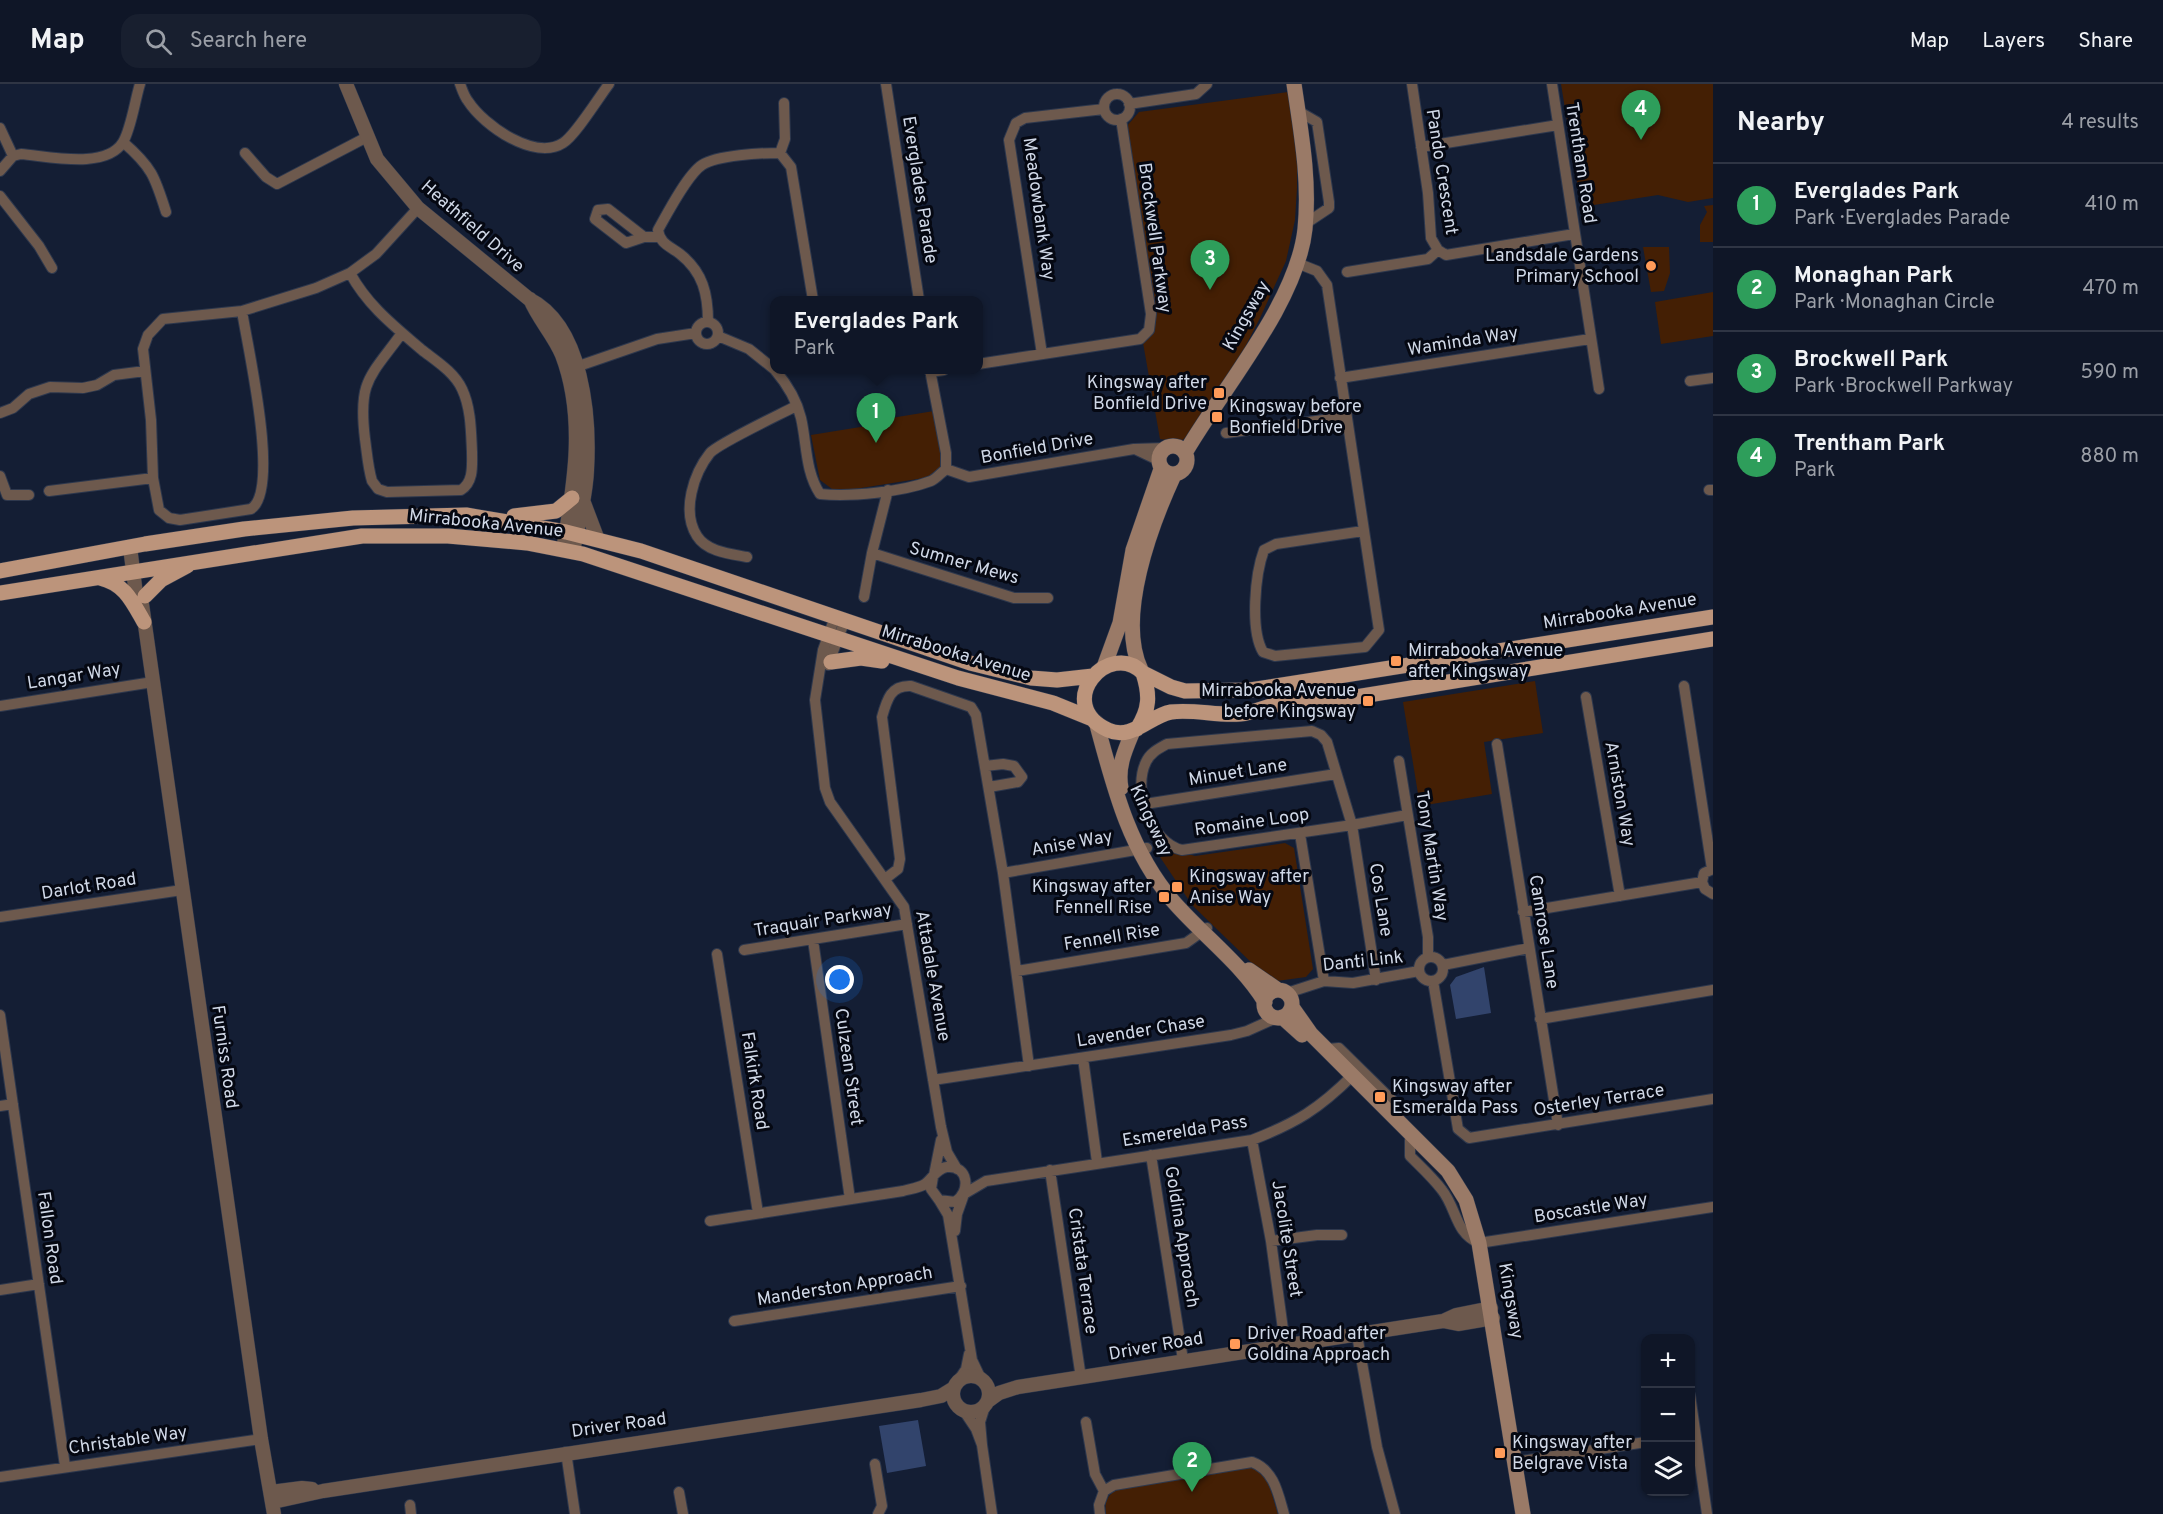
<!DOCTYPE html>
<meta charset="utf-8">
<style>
:root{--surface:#0f1627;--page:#181f2f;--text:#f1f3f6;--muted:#9b9fa7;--line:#2f3544;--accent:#ff9b59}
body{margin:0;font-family:Overpass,sans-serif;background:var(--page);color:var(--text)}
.controls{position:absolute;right:18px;bottom:18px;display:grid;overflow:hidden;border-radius:12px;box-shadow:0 2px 4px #0004}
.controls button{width:54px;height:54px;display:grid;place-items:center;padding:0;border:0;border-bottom:2px solid var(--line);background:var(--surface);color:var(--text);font:30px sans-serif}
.you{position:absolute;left:840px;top:896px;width:21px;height:21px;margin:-15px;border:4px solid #fff;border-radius:50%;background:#1a73e8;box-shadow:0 0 0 9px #1a73e833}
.badge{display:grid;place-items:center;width:39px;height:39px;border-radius:50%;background:var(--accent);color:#fff;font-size:20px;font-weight:700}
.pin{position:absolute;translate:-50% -50px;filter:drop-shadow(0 2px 3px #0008)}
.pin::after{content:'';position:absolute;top:32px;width:21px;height:18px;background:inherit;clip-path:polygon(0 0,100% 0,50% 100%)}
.popup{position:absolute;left:770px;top:212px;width:213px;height:78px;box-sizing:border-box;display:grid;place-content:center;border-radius:12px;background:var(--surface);filter:drop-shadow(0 2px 4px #0005);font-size:20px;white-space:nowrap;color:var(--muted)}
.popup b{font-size:22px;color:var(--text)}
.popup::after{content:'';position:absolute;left:50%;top:100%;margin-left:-12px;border:12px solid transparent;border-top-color:var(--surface)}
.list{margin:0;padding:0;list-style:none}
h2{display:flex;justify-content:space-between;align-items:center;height:78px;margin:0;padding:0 24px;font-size:26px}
h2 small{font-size:20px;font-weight:400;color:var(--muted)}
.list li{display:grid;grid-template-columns:39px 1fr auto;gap:18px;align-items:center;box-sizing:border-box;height:84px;padding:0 24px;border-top:2px solid var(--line)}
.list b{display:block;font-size:22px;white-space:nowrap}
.list p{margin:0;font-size:20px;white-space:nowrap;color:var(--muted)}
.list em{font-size:20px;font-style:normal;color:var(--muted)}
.icon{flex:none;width:33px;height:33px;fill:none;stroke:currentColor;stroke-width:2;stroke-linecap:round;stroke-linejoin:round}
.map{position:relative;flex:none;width:1713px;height:1430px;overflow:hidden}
header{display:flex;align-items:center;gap:36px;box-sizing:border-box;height:84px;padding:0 30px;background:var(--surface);border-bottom:2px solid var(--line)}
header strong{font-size:28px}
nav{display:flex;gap:33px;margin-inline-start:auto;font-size:21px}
.search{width:420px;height:54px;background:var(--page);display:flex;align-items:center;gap:15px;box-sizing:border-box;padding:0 21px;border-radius:18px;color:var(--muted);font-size:22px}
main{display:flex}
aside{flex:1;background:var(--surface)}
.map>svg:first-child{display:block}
</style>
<header>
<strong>Map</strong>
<div class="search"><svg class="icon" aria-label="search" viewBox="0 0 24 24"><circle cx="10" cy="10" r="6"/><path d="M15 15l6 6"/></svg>Search here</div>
<nav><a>Map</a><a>Layers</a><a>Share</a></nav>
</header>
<main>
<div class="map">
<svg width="1713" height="1430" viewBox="0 0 1713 1430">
<rect width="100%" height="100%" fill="#141e34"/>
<path fill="#441f04" d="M 1561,0 L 1713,0 L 1713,114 L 1688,118 L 1658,111 L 1581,123 Z
M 1288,8 L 1297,73 L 1297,104 L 1295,136 L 1286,177 L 1260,234 L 1208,335 L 1180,358 L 1160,355 L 1142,253 L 1149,246 L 1127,42 L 1139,28 Z
M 1713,121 L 1713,158 L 1700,158 L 1700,141 L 1707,128 L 1704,122 Z
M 1643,163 L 1669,163 L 1670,189 L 1664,207 L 1651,208 Z
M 1713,208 L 1713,252 L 1661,260 L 1655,218 Z
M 934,327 L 942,368 L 942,382 L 930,393 L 836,408 L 820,396 L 811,351 L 885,339 L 885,335 Z
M 1535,597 L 1543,649 L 1484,658 L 1492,710 L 1420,722 L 1403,618 Z
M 1285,759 L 1294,764 L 1313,885 L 1306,893 L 1277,897 L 1259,886 L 1192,821 L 1156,767 L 1166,764 L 1195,772 Z
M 1251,1382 L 1266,1391 L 1278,1430 L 1106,1430 C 1104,1418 1107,1412 1117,1405 Z"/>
<path fill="#32446c" d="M 1484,883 L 1491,929 L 1456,935 L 1450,901 L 1456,893 Z
M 918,1336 L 926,1382 L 887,1389 L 879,1342 Z"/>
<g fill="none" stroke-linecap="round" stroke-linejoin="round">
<g stroke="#2e384d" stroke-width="12">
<path id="minor" d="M 460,0 C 462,5 464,12 468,17 C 484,42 535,77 563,59 C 575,52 599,13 609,0
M 886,0 L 919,216
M 1412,0 L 1428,109 L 1431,154 L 1438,166 L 1446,171 L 1574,150
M 1552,0 L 1599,305
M1104 23a13 13 0 1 1 26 0a13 13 0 1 1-26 0Z
M 1129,20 L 1196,10 L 1207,0
M 1298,27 L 1317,38 L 1329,118 L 1329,124 L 1305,140
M 0,44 L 13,72
M 123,58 C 152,83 155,93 166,128
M 1421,63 L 1558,41
M 245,69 L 266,93 L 277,100 L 367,53
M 780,69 L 785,55 L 784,19
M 0,87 L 13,72 L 21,70 C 48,72 106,86 123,58 C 131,45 135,16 140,0
M 0,112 L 39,162 L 52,184
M 644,153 L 626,159 L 595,135 L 598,126 L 608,125 L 644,153 L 659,153
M 1297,179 L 1317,187 L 1327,201 L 1379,546 L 1365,563 L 1275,572 L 1263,568 C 1250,546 1255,490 1264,466 L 1276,460 L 1363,447
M 1347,188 L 1428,175 L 1438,166
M 350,189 C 368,222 394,242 422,266 C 436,277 454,288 462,305 C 471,324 471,347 472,368 C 472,381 474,398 461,406 L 387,408 L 378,405 L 372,397 C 368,384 367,369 365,355 C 358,297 369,294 402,249
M 242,227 C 247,261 281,406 251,425 L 180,436 L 169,434 L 159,426 L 153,394 L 151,336 L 143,265 L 148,251 L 163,235 L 242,227 L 316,204 L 350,189 L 376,170 L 418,124
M 708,238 C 708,210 703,188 680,170 C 670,162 660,160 658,146 C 667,130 687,91 702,81 C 717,71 761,69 780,69 L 791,83 L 813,216
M696 249a11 11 0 1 1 22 0a11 11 0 1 1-22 0Z
M 718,252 L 749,265 L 774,285
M 1042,270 L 1009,56 L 1016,39 L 1025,34 L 1104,25
M 978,280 L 1140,255 L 1149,246 L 1151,230 L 1121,35
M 570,285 L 657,255 L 696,249
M 775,286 C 786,299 797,317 801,334 C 807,360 805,387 820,410 C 851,413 902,408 931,397 C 936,395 941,389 946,385 L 946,369 L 930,286
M 930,288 L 944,286
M 1340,294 L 1590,255
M 1690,297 L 1713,294
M 0,329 L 13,324 L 29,310 L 50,303 L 83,304 L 97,301 L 114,291 L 145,287
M 1226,349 L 1346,333
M 1137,366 L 1158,376
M 946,385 L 969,393 L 1134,365 L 1165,364
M 0,392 L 7,411 L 29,411
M 888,406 L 872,469 L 1014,514 L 1048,514
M 1709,406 L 1713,406
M 49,407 L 153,394
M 747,473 C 731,470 707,468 697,452 C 681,427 694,389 710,369 C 719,359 781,330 796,322
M 864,513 L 872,469
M 835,533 L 823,566 L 815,616 L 825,704 L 830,718 L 904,823 L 941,1043 L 947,1068 L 957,1085
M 828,581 L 845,536
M 1684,602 L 1712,785
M 1586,613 L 1620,812
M 0,622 L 153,598
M 1497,660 L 1558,1041
M 1399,677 L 1428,853 L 1428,873
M 985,682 L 1003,680 L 1014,682 L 1022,693 L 1018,698 L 989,703
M 1145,720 L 1336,690
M 1300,750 L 1324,897
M 1713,785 L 1704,789 L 1702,798 L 1705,805 L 1713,810
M 1003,789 L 1147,764
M 885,795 L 898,785 L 900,775 L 882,633 C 887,615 891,601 911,602 L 971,623 L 976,631 L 1003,789 L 1029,982
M 1523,828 L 1702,798
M 0,833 L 182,806
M 813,856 L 850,1115
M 744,866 L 907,840
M 717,870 L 758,1129
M1419 885a12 12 0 1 1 24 0a12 12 0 1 1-24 0Z
M 1443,881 L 1529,864
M 1017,887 L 1186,859 L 1207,844
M 1376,896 L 1352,741 L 1182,766 C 1151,759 1132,706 1146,678 C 1150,669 1158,665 1167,660 L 1312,647 L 1321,651 L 1327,658 L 1352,741 L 1407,731
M 1433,897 L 1458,1045 L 1469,1054 L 1713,1015
M 1287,909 L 1324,897 L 1353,899 L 1419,887
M 0,931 L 65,1382
M 1540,935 L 1713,906
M 1328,965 L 1339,964 L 1398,1022 L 1398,1038
M 1083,974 L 1097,1078
M 933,996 L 1231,951 L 1247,947 L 1276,934
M 0,1022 L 13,1020
M 1252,1056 L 1271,1157 L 1285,1260
M 1410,1056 L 1410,1072 C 1421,1083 1433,1094 1442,1106 C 1457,1125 1455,1149 1479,1159 L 1713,1123
M 1151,1071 L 1183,1276
M 1050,1086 L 1081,1294
M 934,1091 L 941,1056
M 964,1110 L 986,1097 L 1252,1056 C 1296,1039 1319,1025 1353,991
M 939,1116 L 948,1131 L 972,1276 L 981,1295
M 710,1137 L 903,1107 C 910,1105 919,1104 925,1100 C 932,1095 937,1084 947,1083 C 969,1081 971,1108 955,1118 L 939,1116 L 931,1105 L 933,1093
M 955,1147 L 957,1130 L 963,1113
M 1271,1157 L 1317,1151 L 1342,1151
M 0,1206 L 39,1200
M 734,1237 L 961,1202
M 1357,1251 L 1377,1363 L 1395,1430
M 958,1297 L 966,1285 L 969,1270
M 1690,1311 L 1707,1430
M 964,1327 L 976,1345 L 982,1361 L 980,1338 L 985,1322
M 1086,1338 L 1095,1390 L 1104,1407
M 982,1361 L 992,1430
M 566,1368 L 575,1430
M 1515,1378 L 1646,1358
M 875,1380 L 882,1422 L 878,1430
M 0,1393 L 261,1355
M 679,1408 L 683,1430
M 410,1421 L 411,1430
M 1100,1430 L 1099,1421 L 1104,1407 L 1114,1401 L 1252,1378 C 1274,1386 1278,1409 1284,1430"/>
</g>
<g stroke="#2e384d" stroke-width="15">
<path id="tertiary" d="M 346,0 L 377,75 L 418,124 L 529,215 C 583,242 590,333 587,386 C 586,413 578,441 573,468
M 530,215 C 538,235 554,251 562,271 C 586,334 574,401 563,466
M 584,419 L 598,456
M 130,463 L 136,510 L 142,520 L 261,1355 L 274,1430
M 1443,1237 L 1458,1240 L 1493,1234
M953 1310a18 18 0 1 1 36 0a18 18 0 1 1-36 0Z
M 988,1317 L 999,1309 L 1018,1303 L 1443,1237 L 1456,1231 L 1491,1224
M 271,1408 L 302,1404 L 312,1405
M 273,1418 L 323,1407 L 921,1316 L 941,1312 L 954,1304"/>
</g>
<g stroke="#2e384d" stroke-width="16">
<path id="secondary" d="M1159 376a14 14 0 1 1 28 0a14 14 0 1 1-28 0Z
M 1185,369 C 1222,305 1297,219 1305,145 C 1310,96 1301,48 1294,0
M 1104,583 L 1120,539 L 1133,466 L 1161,385
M 1141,586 C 1116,533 1151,441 1174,391
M 1097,641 C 1114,704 1129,765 1172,816 C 1202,851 1241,879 1265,918
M 1121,704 C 1117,683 1125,666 1133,647
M 1249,886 L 1278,906
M1264 920a14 14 0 1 1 28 0a14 14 0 1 1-28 0Z
M 1292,923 L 1311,950 L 1448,1087 L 1466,1116 L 1479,1159 L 1523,1430
M 1282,933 L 1302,951"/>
</g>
<g stroke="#2e384d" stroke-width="16">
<path id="primary" d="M 514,432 L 556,427 L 572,414
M 0,487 L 145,460 L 244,445 L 353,434 L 466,431 L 566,448 L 641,467 L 970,579 L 1031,594 L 1057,596 L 1093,592
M 100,494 C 125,500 132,517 144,538
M 0,509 L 362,452 L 448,452 L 527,459 L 583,470 L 958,594 L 1053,619 L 1090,634
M 145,512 L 161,496 L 187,482
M 831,578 L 861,574 L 882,577
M 1143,589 L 1171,603 L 1185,607 L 1250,606 L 1713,533
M 1137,645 C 1150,625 1150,611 1143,589 C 1109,554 1052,620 1108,646 C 1132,657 1149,632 1171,628 C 1194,625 1217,632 1240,630 C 1254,629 1266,622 1280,620 C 1295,618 1310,619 1325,618 L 1713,555"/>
</g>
<use href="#minor" stroke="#6d594d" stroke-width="10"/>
<use href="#tertiary" stroke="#6d594d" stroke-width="14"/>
<use href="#secondary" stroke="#9a7a67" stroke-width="15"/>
<use href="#primary" stroke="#bc947b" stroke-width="15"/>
</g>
<g fill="#ff9b59" stroke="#050812" stroke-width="2">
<circle cx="1651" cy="182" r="6"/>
<rect x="1213" y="303" width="12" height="12" rx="3"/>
<rect x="1211" y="327" width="12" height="12" rx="3"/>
<rect x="1390" y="571" width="12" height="12" rx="3"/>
<rect x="1362" y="611" width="12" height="12" rx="3"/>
<rect x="1171" y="797" width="12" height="12" rx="3"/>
<rect x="1158" y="807" width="12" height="12" rx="3"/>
<rect x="1374" y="1007" width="12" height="12" rx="3"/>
<rect x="1229" y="1254" width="12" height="12" rx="3"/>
<rect x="1494" y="1363" width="12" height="12" rx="3"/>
</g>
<g text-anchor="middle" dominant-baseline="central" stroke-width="6" stroke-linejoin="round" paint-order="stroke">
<g font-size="18" fill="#d0d8e7" stroke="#050812">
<text transform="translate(1580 79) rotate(81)">Trentham Road</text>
<text transform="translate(1441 88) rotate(81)">Pando Crescent</text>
<text transform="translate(919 106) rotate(81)">Everglades Parade</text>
<text transform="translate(1038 125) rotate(82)">Meadowbank Way</text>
<text transform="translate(472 143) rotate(41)">Heathfield Drive</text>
<text transform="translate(1154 154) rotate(82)">Brockwell Parkway</text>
<text transform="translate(1247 232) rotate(-61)">Kingsway</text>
<text transform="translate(1463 258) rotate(-9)">Waminda Way</text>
<text transform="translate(1037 365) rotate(-10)">Bonfield Drive</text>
<text transform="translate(486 440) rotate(6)">Mirrabooka Avenue</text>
<text transform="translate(964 480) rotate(16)">Sumner Mews</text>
<text transform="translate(1620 528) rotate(-9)">Mirrabooka Avenue</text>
<text transform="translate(956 570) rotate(17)">Mirrabooka Avenue</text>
<text transform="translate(74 593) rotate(-9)">Langar Way</text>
<text transform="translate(1238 689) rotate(-9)">Minuet Lane</text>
<text transform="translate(1619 710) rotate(80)">Arniston Way</text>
<text transform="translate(1150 737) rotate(65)">Kingsway</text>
<text transform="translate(1252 739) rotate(-8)">Romaine Loop</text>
<text transform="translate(1072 760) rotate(-10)">Anise Way</text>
<text transform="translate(1431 772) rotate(81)">Tony Martin Way</text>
<text transform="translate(89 803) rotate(-9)">Darlot Road</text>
<text transform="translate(1380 816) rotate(81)">Cos Lane</text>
<text transform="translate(823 837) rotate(-9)">Traquair Parkway</text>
<text transform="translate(1543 848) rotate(81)">Camrose Lane</text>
<text transform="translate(1112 854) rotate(-9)">Fennell Rise</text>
<text transform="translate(1363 878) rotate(-6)">Danti Link</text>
<text transform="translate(932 892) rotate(80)">Attadale Avenue</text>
<text transform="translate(1141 948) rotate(-9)">Lavender Chase</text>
<text transform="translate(224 973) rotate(82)">Furniss Road</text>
<text transform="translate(848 983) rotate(82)">Culzean Street</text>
<text transform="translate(754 997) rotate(81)">Falkirk Road</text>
<text transform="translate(1599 1017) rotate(-9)">Osterley Terrace</text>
<text transform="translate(1185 1048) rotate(-9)">Esmerelda Pass</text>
<text transform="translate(1591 1125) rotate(-9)">Boscastle Way</text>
<text transform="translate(1181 1153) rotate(81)">Goldina Approach</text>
<text transform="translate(49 1154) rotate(82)">Fallon Road</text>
<text transform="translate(1286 1155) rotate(81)">Jacolite Street</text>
<text transform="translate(1082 1187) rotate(82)">Cristata Terrace</text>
<text transform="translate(845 1203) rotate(-9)">Manderston Approach</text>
<text transform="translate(1510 1217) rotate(80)">Kingsway</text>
<text transform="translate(1156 1263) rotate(-10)">Driver Road</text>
<text transform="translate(619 1342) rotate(-8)">Driver Road</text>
<text transform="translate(128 1357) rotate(-8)">Christable Way</text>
</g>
<g font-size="18" fill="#d0d8e7" stroke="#050812" text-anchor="start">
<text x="1639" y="172" text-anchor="end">Landsdale Gardens<tspan x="1639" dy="21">Primary School</tspan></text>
<text x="1207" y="299" text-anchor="end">Kingsway after<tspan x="1207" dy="21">Bonfield Drive</tspan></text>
<text x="1229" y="323">Kingsway before<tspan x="1229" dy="21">Bonfield Drive</tspan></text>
<text x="1408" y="567">Mirrabooka Avenue<tspan x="1408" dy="21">after Kingsway</tspan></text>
<text x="1356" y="607" text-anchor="end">Mirrabooka Avenue<tspan x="1356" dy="21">before Kingsway</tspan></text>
<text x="1189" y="793">Kingsway after<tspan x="1189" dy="21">Anise Way</tspan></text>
<text x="1152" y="803" text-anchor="end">Kingsway after<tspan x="1152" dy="21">Fennell Rise</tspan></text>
<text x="1392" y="1003">Kingsway after<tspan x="1392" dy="21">Esmeralda Pass</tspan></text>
<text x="1247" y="1250">Driver Road after<tspan x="1247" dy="21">Goldina Approach</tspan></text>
<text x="1512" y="1359">Kingsway after<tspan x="1512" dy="21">Belgrave Vista</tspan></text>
</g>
</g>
</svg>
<div class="controls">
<button>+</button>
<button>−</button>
<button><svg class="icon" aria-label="layers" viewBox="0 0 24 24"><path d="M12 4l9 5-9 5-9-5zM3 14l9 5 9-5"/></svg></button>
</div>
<div class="you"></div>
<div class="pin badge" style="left:876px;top:359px;background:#2e9e5b">1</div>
<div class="popup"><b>Everglades Park</b>Park</div>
<div class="pin badge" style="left:1192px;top:1408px;background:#2e9e5b">2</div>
<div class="pin badge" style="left:1210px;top:206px;background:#2e9e5b">3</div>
<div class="pin badge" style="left:1641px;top:56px;background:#2e9e5b">4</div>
</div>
<aside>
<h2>Nearby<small>4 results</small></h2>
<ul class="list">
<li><span class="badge" style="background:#2e9e5b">1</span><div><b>Everglades Park</b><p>Park · Everglades Parade</p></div><em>410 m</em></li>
<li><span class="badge" style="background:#2e9e5b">2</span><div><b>Monaghan Park</b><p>Park · Monaghan Circle</p></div><em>470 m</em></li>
<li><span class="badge" style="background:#2e9e5b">3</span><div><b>Brockwell Park</b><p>Park · Brockwell Parkway</p></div><em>590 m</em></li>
<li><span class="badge" style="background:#2e9e5b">4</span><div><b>Trentham Park</b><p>Park</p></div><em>880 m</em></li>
</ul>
</aside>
</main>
